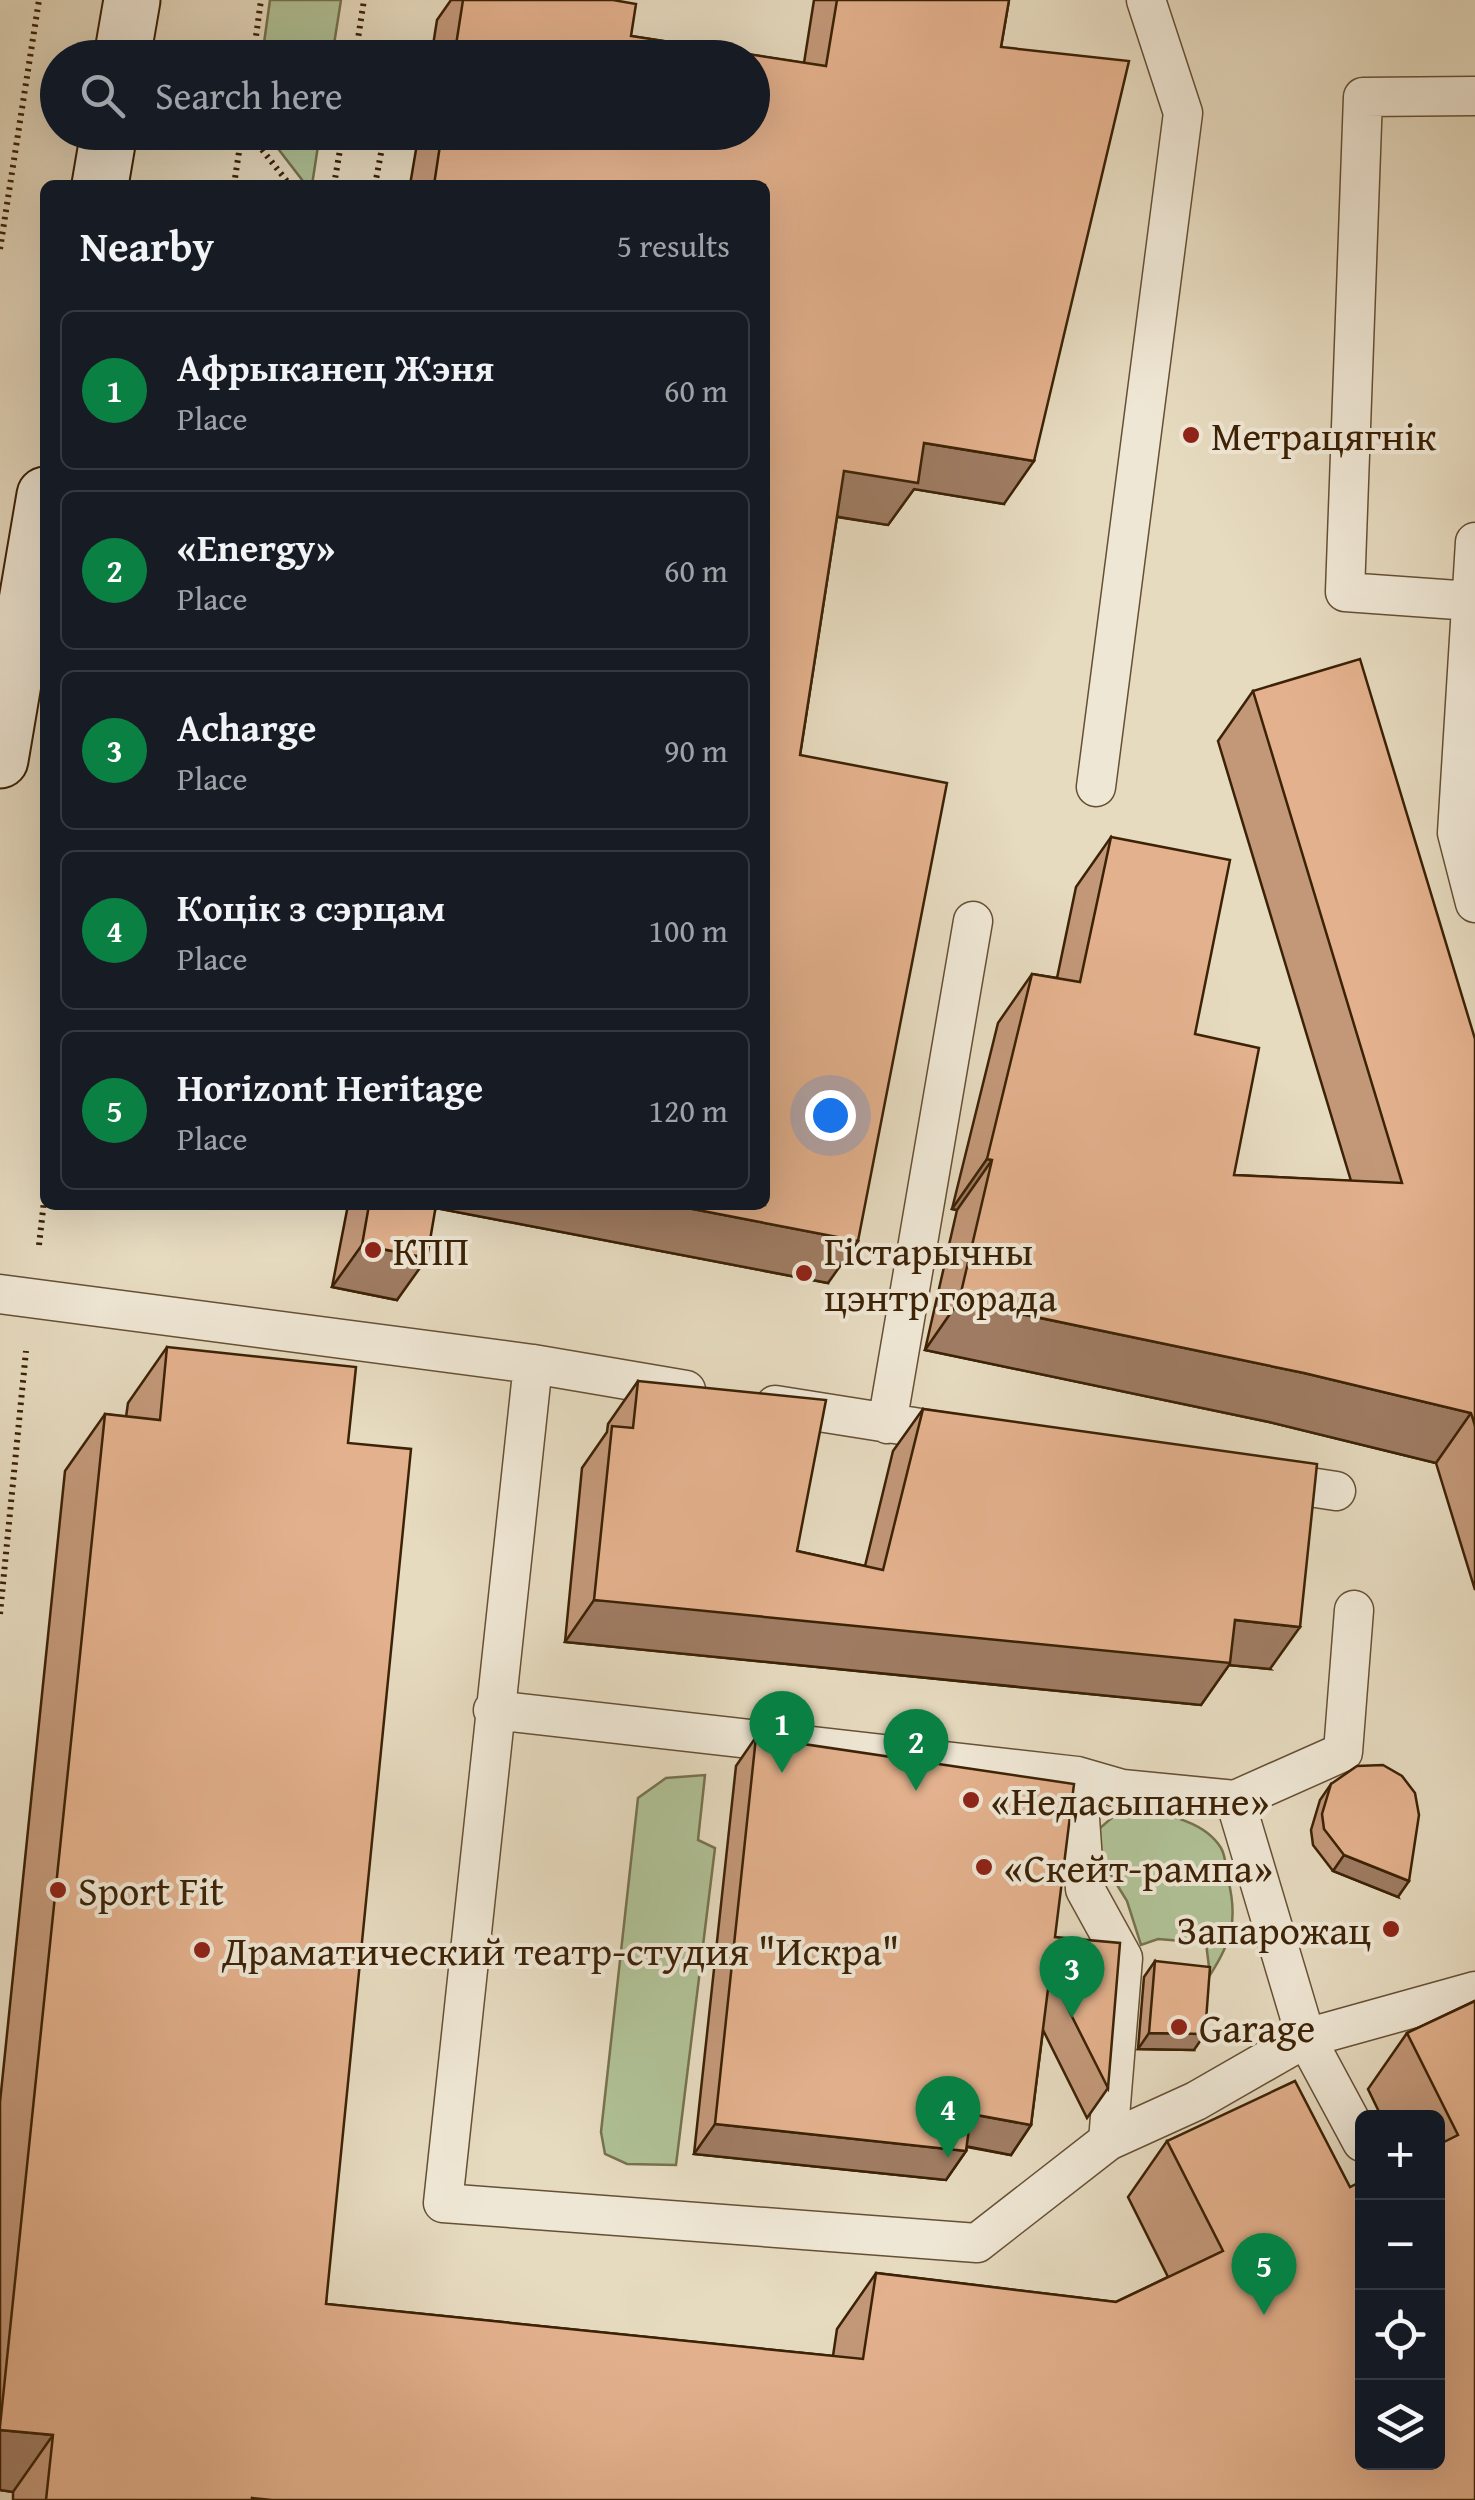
<!DOCTYPE html>
<meta charset="utf-8">
<style>
:root{--surface:#171b24;--page:#242831;--text:#f1f3f6;--muted:#9ea1a6;--line:#363941;--accent:#0b8043}
body{margin:0;font-family:"Gentium Book Plus",serif;background:var(--page);color:var(--text)}
.controls{position:absolute;right:30px;bottom:30px;display:grid;overflow:hidden;border-radius:15px;box-shadow:0 10px 40px #0002}
.controls button{width:90px;height:90px;display:grid;place-items:center;padding:0;border:0;border-bottom:2px solid var(--line);background:var(--surface);color:var(--text);font:50px sans-serif}
.you{position:absolute;left:830px;top:1115px;width:35px;height:35px;margin:-25px;border:8px solid #fff;border-radius:50%;background:#1a73e8;box-shadow:0 0 0 15px #1a73e833}
.badge{display:grid;place-items:center;width:65px;height:65px;border-radius:50%;background:var(--accent);color:#fff;font-size:32px;font-weight:700}
.pin{position:absolute;translate:-50% -82px;filter:drop-shadow(0 2px 5px #0008)}
.pin::after{content:'';position:absolute;top:52px;width:35px;height:30px;background:inherit;clip-path:polygon(0 0,100% 0,50% 100%)}
.list{margin:0;padding:0;list-style:none}
h2{display:flex;justify-content:space-between;align-items:center;height:130px;margin:0;padding:0 40px;font-size:42px}
h2 small{font-size:32px;font-weight:400;color:var(--muted)}
.list li{display:grid;grid-template-columns:65px 1fr auto;gap:30px;align-items:center;box-sizing:border-box;height:160px;margin:0 20px 20px;padding:0 20px;border:2px solid var(--line);border-radius:15px}
.list b{display:block;font-size:38px;white-space:nowrap}
.list p{margin:0;font-size:32px;white-space:nowrap;color:var(--muted)}
.list em{font-size:32px;font-style:normal;color:var(--muted)}
.icon{flex:none;width:55px;height:55px;fill:none;stroke:currentColor;stroke-width:2;stroke-linecap:round;stroke-linejoin:round}
.map{position:relative;flex:none;width:1475px;height:2500px;overflow:hidden}
.search{position:absolute;background:var(--surface);box-shadow:0 10px 40px #0002;left:40px;top:40px;width:730px;height:110px;display:flex;align-items:center;gap:25px;box-sizing:border-box;padding:0 35px;border-radius:55px;color:var(--muted);font-size:38px}
.panel{position:absolute;background:var(--surface);box-shadow:0 10px 40px #0002;left:40px;top:180px;width:730px;height:1030px;border-radius:15px}
.map>svg:first-child{display:block}
</style>
<div class="map">
<svg width="1475" height="2500" viewBox="0 0 1475 2500">
<rect width="100%" height="100%" fill="#e6dabf"/>
<filter id="stains"><feTurbulence type="fractalNoise" baseFrequency=".002" numOctaves="4"/><feColorMatrix values="0 0 0 0 .2 0 0 0 0 .09 0 0 0 0 .02 0 0 0 .5 -.17"/></filter>
<radialGradient id="worn" r=".72"><stop offset=".6" stop-color="#630" stop-opacity="0"/><stop offset="1" stop-color="#630" stop-opacity=".3"/></radialGradient>
<path fill="#b0c196" stroke="#76724e" stroke-width="2.5" d="M 270,0 L 341,0 L 332,57 L 262,57 Z
M 266,133 L 320,133 L 312,185 L 306,185 Z
M 705,1775 L 698,1840 L 715,1848 L 676,2165 L 627,2164 L 605,2154 L 601,2132 L 638,1798 L 666,1778 Z
M 1122,1809 C 1153,1811 1203,1818 1221,1848 C 1226,1856 1226,1870 1228,1879 C 1238,1919 1232,1941 1210,1975 L 1206,1943 L 1158,1939 L 1141,1945 L 1127,1901 L 1098,1854 L 1100,1828 Z"/>
<g fill="none" stroke-linecap="round" stroke-linejoin="round">
<g stroke="#665034" stroke-width="41">
<path id="lane" d="M 1471,601 L 1345,592 L 1363,97 L 1475,96
M 1096,787 L 1183,113 L 1146,0
M 1475,828 L 1457,833 L 1475,903
M 1457,833 L 1475,542
M 0,1294 L 533,1364 L 686,1390
M 533,1364 L 443,2203 L 977,2243 L 1108,2141 L 1196,2101 L 1306,2038 L 1362,2142
M 775,1405 L 958,1434
M 887,1424 L 973,921
M 1264,1480 L 1336,1491
M 493,1710 L 1077,1776 L 1122,1789 L 1235,1800 L 1306,2038 L 1475,1991
M 1077,1776 L 1085,1889 L 1123,1958 L 1108,2141
M 1235,1800 L 1343,1752 L 1354,1610"/>
</g>
<g stroke="#3c2206" stroke-width="59">
<path id="secondary" d="M 122,58 L 132,0
M 100,185 L 109,132
M 0,760 L 45,495"/>
</g>
<path stroke="#3c2206" stroke-width="6" stroke-dasharray="2.5 5" stroke-linecap="butt" d="M 253,58 L 261,0
M 355,58 L 364,0
M 398,58 L 400,48
M 248,132 L 290,185
M 234,185 L 242,132
M 334,185 L 343,132
M 375,185 L 385,132
M 0,249 L 39,0
M 39,1245 L 45,1192
M 0,1614 L 26,1351"/>
<use href="#lane" stroke="#efe7d5" stroke-width="38"/>
<use href="#secondary" stroke="#efe7d5" stroke-width="55"/>
</g>
<path fill="#c39879" stroke="#3c2206" stroke-width="2.5" d="M 451,0 L 613,0 L 631,36 L 804,63 L 814,0 L 1009,0 L 1001,47 L 1004,504 L 914,489 L 888,525 L 837,517 L 800,755 L 828,1283 L 436,1208 L 397,1300 L 332,1287 L 348,1205 L 765,1205 L 765,185 L 410,185 L 419,132 L 752,132 L 752,58 L 431,58 L 437,20 Z
M 1253,691 L 1475,1039 L 1475,1590 L 1436,1463 L 1269,1422 L 925,1350 L 957,1210 L 952,1209 L 998,1023 L 1032,974 L 1057,978 L 1076,887 L 1111,837 L 1195,1034 L 1234,1175 L 1351,1181 L 1218,741 Z
M 167,1347 L 348,1443 L 326,2304 L 833,2356 L 837,2329 L 876,2273 L 1116,2302 L 1168,2277 L 1128,2197 L 1167,2141 L 1438,2462 L 1438,2118 L 1382,2118 L 1368,2089 L 1407,2033 L 1475,2001 L 1475,2500 L 13,2500 L 13,2492 L 0,2490 L 0,2102 L 65,1471 L 105,1414 L 126,1417 L 128,1403 Z
M 638,1381 L 797,1551 L 865,1566 L 893,1451 L 923,1409 L 1270,1669 L 1229,1665 L 1201,1705 L 565,1642 L 582,1468 L 607,1432 L 608,1424 Z
M 756,1737 L 1055,1937 L 1108,2088 L 1087,2118 L 1043,2030 L 1031,2125 L 1011,2155 L 967,2147 L 966,2151 L 946,2180 L 694,2154 L 736,1766 Z
M 1331,1784 L 1398,1897 L 1333,1871 L 1313,1845 L 1311,1830 L 1320,1800 Z
M 1155,1961 L 1194,2050 L 1138,2049 L 1144,1977 Z"/>
<path fill="#9f7c63" stroke="#3c2206" stroke-width="2.5" d="M 924,443 L 1034,461 L 1004,504 L 914,489 L 888,525 L 815,513 L 844,471 Z
M 987,1159 L 992,1160 L 957,1210 L 952,1209 Z
M 420,1205 L 672,1205 L 858,1241 L 828,1283 Z
M 362,1245 L 427,1258 L 397,1300 L 332,1287 Z
M 959,1301 L 1304,1373 L 1471,1413 L 1436,1463 L 1269,1422 L 925,1350 Z
M 594,1600 L 1235,1620 L 1300,1627 L 1270,1669 L 1229,1665 L 1201,1705 L 565,1642 Z
M 1344,1855 L 1409,1881 L 1398,1897 L 1333,1871 Z
M 1149,2033 L 1205,2034 L 1194,2050 L 1138,2049 Z
M 971,2114 L 1031,2125 L 1011,2155 L 950,2143 Z
M 715,2124 L 966,2151 L 946,2180 L 694,2154 Z
M 0,2430 L 53,2435 L 13,2492 L 0,2490 Z"/>
<path fill="#e3b18d" stroke="#3c2206" stroke-width="2.5" d="M 463,0 L 613,0 L 636,4 L 631,36 L 826,66 L 837,0 L 1009,0 L 1001,47 L 1129,61 L 1034,461 L 924,443 L 918,483 L 844,471 L 800,755 L 947,783 L 858,1241 L 672,1205 L 765,1205 L 765,185 L 434,185 L 442,132 L 752,132 L 752,58 L 454,58 Z
M 1360,659 L 1475,1039 L 1475,1426 L 1471,1413 L 1304,1373 L 959,1301 L 992,1160 L 987,1159 L 1032,974 L 1080,982 L 1111,837 L 1230,860 L 1195,1034 L 1259,1048 L 1234,1175 L 1402,1183 L 1253,691 Z
M 369,1205 L 436,1205 L 427,1258 L 362,1245 Z
M 167,1347 L 356,1367 L 348,1443 L 411,1449 L 326,2304 L 863,2359 L 876,2273 L 1116,2302 L 1223,2251 L 1167,2141 L 1295,2081 L 1350,2187 L 1362,2181 L 1362,2462 L 1438,2462 L 1438,2145 L 1458,2135 L 1407,2033 L 1475,2001 L 1475,2500 L 272,2500 L 252,2498 L 252,2500 L 46,2500 L 53,2435 L 0,2430 L 0,2426 L 105,1414 L 160,1420 Z
M 638,1381 L 826,1400 L 797,1551 L 883,1570 L 923,1409 L 1317,1464 L 1300,1627 L 1235,1620 L 1230,1663 L 594,1600 L 612,1426 L 633,1428 Z
M 756,1737 L 1074,1784 L 1055,1937 L 1120,1943 L 1108,2088 L 1050,1973 L 1031,2125 L 971,2114 L 966,2151 L 715,2124 Z
M 1383,1765 L 1402,1776 L 1415,1793 L 1419,1815 L 1409,1881 L 1344,1855 L 1324,1829 L 1322,1814 L 1331,1784 L 1357,1766 Z
M 1155,1961 L 1210,1967 L 1205,2034 L 1149,2033 Z"/>
<g fill="#8f2418" stroke="#efe7d5" stroke-width="4">
<circle cx="1191" cy="435" r="10"/>
<circle cx="373" cy="1250" r="10"/>
<circle cx="804" cy="1273" r="10"/>
<circle cx="971" cy="1800" r="10"/>
<circle cx="984" cy="1867" r="10"/>
<circle cx="58" cy="1890" r="10"/>
<circle cx="1391" cy="1929" r="10"/>
<circle cx="202" cy="1950" r="10"/>
<circle cx="1179" cy="2027" r="10"/>
</g>
<g text-anchor="middle" dominant-baseline="central" stroke-width="8" stroke-linejoin="round" paint-order="stroke">
<g font-size="40" fill="#3c2206" stroke="#efe7d5" text-anchor="start">
<text x="1211" y="435">Метрацягнік</text>
<text x="393" y="1250">КПП</text>
<text x="824" y="1250">Гістарычны<tspan x="824" dy="46">цэнтр горада</tspan></text>
<text x="991" y="1800">«Недасыпанне»</text>
<text x="1004" y="1867">«Скейт-рампа»</text>
<text x="78" y="1890">Sport Fit</text>
<text x="1371" y="1929" text-anchor="end">Запарожац</text>
<text x="222" y="1950">Драматический театр-студия "Искра"</text>
<text x="1199" y="2027">Garage</text>
</g>
</g>
<rect width="100%" height="100%" filter="url(#stains)"/>
<rect width="100%" height="100%" fill="url(#worn)"/>
</svg>
<div class="controls">
<button>+</button>
<button>−</button>
<button><svg class="icon" aria-label="locate" viewBox="0 0 24 24"><circle cx="12" cy="12" r="6"/><path d="M12 2v4M12 18v4M2 12h4M18 12h4"/></svg></button>
<button><svg class="icon" aria-label="layers" viewBox="0 0 24 24"><path d="M12 4l9 5-9 5-9-5zM3 14l9 5 9-5"/></svg></button>
</div>
<div class="you"></div>
<div class="pin badge" style="left:782px;top:1773px">1</div>
<div class="pin badge" style="left:916px;top:1791px">2</div>
<div class="pin badge" style="left:1072px;top:2018px">3</div>
<div class="pin badge" style="left:948px;top:2158px">4</div>
<div class="pin badge" style="left:1264px;top:2315px">5</div>
<div class="search"><svg class="icon" aria-label="search" viewBox="0 0 24 24"><circle cx="10" cy="10" r="6"/><path d="M15 15l6 6"/></svg>Search here</div>
<section class="panel">
<h2>Nearby<small>5 results</small></h2>
<ul class="list">
<li><span class="badge">1</span><div><b>Афрыканец Жэня</b><p>Place</p></div><em>60 m</em></li>
<li><span class="badge">2</span><div><b>«Energy»</b><p>Place</p></div><em>60 m</em></li>
<li><span class="badge">3</span><div><b>Acharge</b><p>Place</p></div><em>90 m</em></li>
<li><span class="badge">4</span><div><b>Коцік з сэрцам</b><p>Place</p></div><em>100 m</em></li>
<li><span class="badge">5</span><div><b>Horizont Heritage</b><p>Place</p></div><em>120 m</em></li>
</ul>
</section>
</div>
